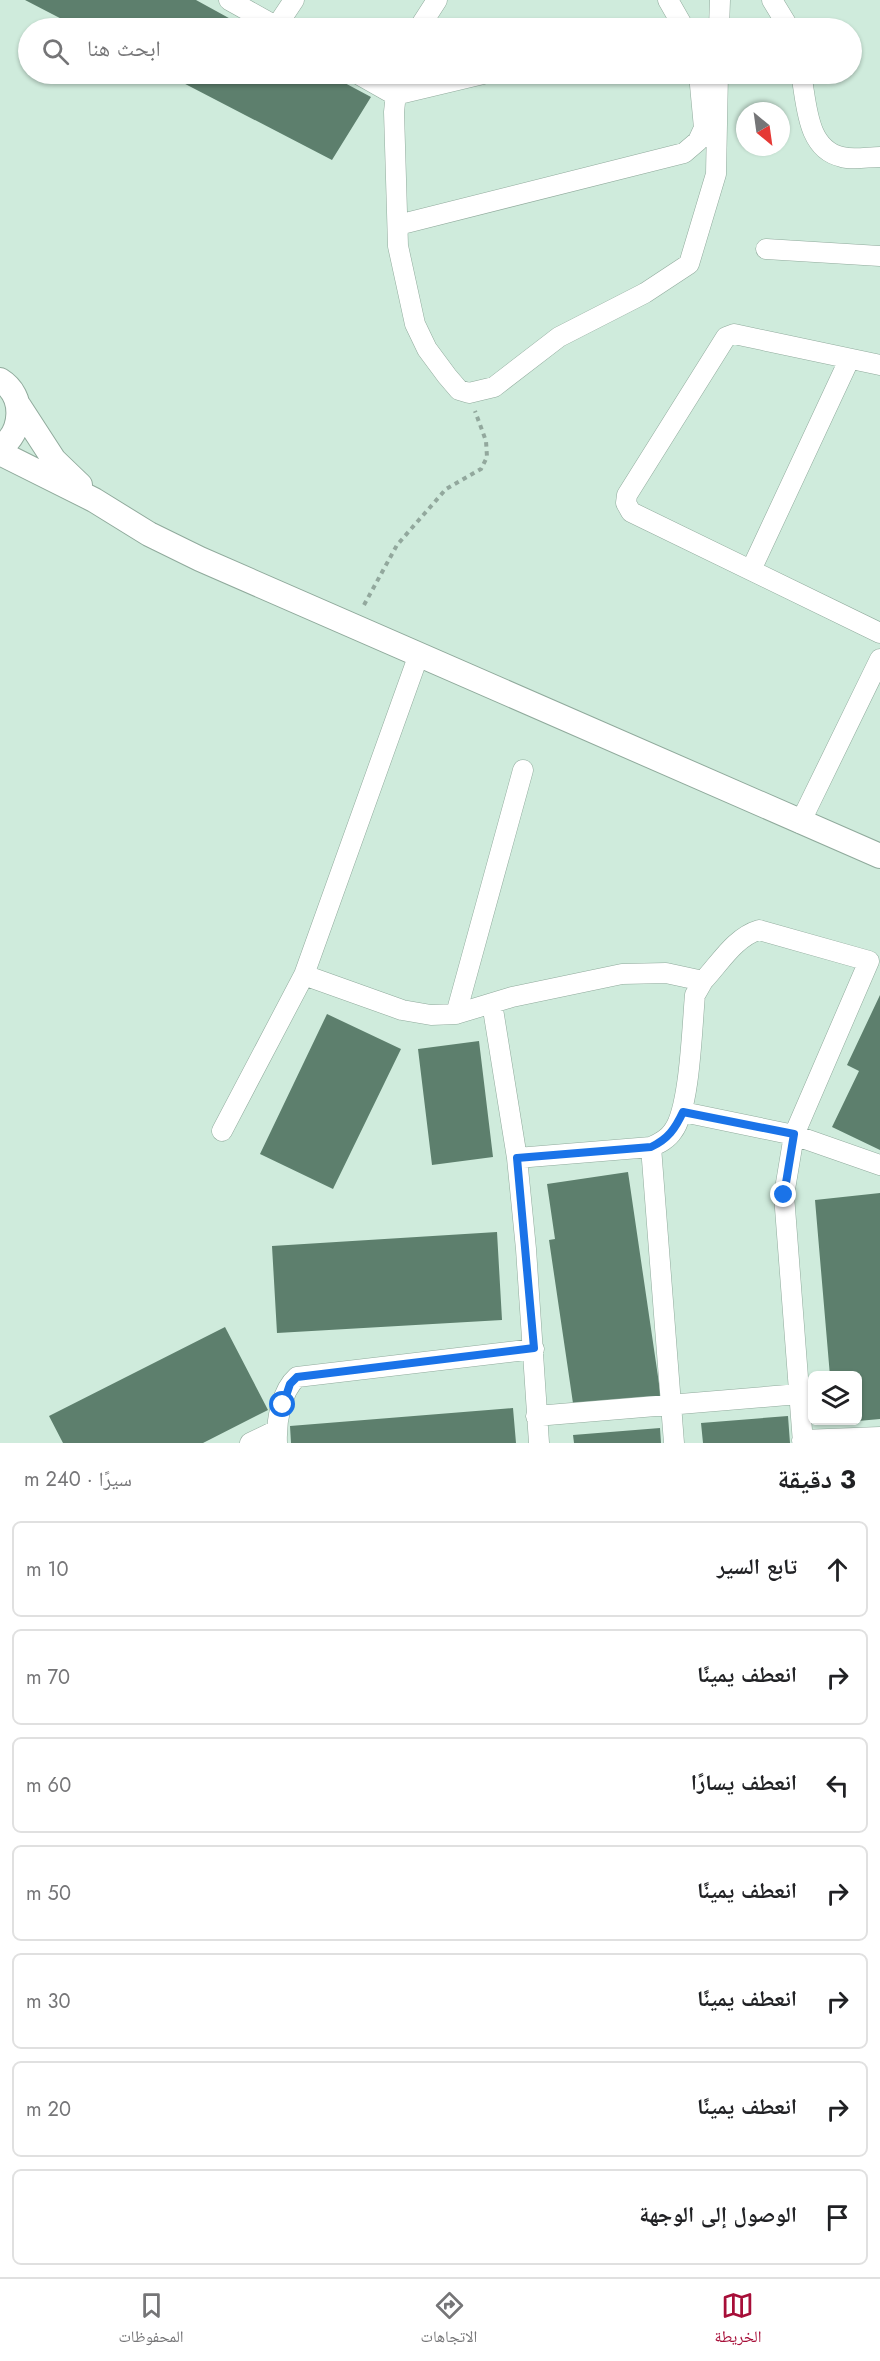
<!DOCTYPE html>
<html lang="ar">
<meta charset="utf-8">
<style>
:root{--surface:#fff;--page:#f2f2f2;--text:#202124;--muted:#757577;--line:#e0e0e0;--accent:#a70e38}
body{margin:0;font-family:Jost,"Noto Naskh Arabic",sans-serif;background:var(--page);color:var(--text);direction:rtl}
.controls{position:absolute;right:18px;bottom:18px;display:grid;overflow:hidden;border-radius:9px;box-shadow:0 2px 4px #0004}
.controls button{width:54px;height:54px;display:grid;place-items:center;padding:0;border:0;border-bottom:2px solid var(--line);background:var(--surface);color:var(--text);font:30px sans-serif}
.compass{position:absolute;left:736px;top:102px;width:54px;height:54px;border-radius:50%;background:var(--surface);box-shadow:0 2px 4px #0004;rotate:151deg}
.stop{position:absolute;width:18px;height:18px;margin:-14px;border:4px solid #1a73e8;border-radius:50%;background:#fff}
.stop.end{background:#1a73e8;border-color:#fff;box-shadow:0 2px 6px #0008}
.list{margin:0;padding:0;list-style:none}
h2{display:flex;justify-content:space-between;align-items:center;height:78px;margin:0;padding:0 24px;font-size:26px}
h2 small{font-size:20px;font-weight:400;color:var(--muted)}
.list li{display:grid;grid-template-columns:39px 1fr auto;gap:18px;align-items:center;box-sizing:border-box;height:96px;margin:0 12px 12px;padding:0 12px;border:2px solid var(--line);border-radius:9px}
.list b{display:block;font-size:22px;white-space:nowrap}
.list em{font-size:20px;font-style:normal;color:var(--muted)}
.icon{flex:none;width:33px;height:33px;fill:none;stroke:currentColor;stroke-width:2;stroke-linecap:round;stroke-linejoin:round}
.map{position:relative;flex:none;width:880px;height:1443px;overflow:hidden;direction:ltr}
.search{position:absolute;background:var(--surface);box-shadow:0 2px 4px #0004;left:18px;right:18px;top:18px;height:66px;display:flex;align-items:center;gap:15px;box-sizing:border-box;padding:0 21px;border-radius:33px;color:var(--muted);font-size:22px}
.sheet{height:834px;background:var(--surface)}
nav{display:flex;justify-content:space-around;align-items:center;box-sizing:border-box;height:84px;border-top:2px solid var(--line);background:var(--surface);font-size:16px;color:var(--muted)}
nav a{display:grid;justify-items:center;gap:3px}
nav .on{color:var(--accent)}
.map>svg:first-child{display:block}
</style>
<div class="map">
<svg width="880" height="1443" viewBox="0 0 880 1443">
<rect width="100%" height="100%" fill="#cfebdc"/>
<path fill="#5d7f6d" d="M 25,0 L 196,0 L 247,28 L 79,28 Z
M 166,74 L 328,74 L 371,97 L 332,160 Z
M 880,995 L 880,1150 L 832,1127 L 859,1071 L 847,1065 Z
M 327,1014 L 401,1049 L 333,1189 L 260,1154 Z
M 479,1041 L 493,1157 L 432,1165 L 418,1049 Z
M 628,1172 L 661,1397 L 574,1410 L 549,1240 L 555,1239 L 547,1184 Z
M 880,1193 L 880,1419 L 858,1421 L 858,1376 L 830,1376 L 815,1200 Z
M 497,1232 L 502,1320 L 277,1333 L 272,1246 Z
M 225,1327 L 268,1410 L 203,1443 L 63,1443 L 49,1416 Z
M 513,1408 L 516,1443 L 291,1443 L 290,1426 Z
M 788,1416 L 790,1443 L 703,1443 L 701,1423 Z
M 660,1428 L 661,1443 L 574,1443 L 573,1435 Z"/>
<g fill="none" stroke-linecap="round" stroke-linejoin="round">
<g stroke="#90aa9c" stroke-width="21">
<path id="minor" d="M 229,0 L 279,28
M 668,0 L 684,28
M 772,0 L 789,28
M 276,27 L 294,0
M 419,28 L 437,0
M 719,28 L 720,0
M 358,74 L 395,95 L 483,74
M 398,74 L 394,112 L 398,246 L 415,324 L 427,349 L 447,376 L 459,390 L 469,393 L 494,387 L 559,337 L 645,293 L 689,264 L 716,174 L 718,74
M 801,74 C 807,103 806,149 842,157 C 853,160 868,157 880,157
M 398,225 L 684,153 L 698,141 L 704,128 L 699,74
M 766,249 L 880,256
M 880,365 L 734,334 L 726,337 L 627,495 L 626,503 L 631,512 L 880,633
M 751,570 L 849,360
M 800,823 L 880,659
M 304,975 L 402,1010 L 431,1015 L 456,1014 L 512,997 L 622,974 L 666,973 L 703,981 L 695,995 C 692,1026 690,1109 673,1131 C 668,1139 660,1143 651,1147 L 517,1158
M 703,981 C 720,963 735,937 759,930 L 869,961 L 794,1135 L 784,1195 L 803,1443
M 492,1003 L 517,1158 L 526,1249 L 539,1443
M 456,1014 L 523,770
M 683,1112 L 794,1135 L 880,1165
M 222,1131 L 304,975 L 419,654
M 651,1147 L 674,1443
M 536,1416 L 799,1394
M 802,1440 L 880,1437
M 250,1443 L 277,1430
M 277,1443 C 276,1422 281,1391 297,1377 L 534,1349"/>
</g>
<g stroke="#90aa9c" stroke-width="26">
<path id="tertiary" d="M 0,380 C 26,396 23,432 0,448
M 19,406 L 54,460 L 80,485
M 0,453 L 94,500 L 149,534 L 200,559 L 880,856"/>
</g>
<path stroke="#92a89d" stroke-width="4" stroke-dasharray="4.5 4.5" stroke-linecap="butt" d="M 364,605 L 397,545 L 446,489 L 481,469 L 487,457 L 486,441 L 475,411"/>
<use href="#minor" stroke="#fff" stroke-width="20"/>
<use href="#tertiary" stroke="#fff" stroke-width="24"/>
</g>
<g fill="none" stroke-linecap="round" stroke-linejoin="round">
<path stroke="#1a73e8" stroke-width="8" d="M 283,1405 L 290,1384 L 297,1377 L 534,1348 L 517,1158 L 651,1147 C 668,1139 675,1129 683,1112 L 794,1134 L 784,1195"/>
</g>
</svg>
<div class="controls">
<button><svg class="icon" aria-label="layers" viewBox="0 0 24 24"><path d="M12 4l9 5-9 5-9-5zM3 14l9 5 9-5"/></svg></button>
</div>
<svg class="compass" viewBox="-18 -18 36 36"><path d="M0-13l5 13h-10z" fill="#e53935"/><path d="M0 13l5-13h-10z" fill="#757577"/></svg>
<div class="stop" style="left:283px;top:1405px"></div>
<div class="stop end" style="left:784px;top:1195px"></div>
<div class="search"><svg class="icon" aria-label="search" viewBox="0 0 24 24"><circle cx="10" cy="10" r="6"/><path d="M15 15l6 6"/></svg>ابحث هنا</div>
</div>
<section class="sheet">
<h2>3 دقيقة<small>سيرًا · 240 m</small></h2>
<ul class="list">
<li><svg class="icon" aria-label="ahead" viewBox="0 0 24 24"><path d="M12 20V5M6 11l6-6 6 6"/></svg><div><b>تابع السير</b></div><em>10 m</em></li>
<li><svg class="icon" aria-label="right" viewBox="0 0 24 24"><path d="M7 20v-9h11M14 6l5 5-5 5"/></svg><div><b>انعطف يمينًا</b></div><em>70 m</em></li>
<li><svg class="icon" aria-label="left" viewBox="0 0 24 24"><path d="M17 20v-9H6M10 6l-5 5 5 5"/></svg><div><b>انعطف يسارًا</b></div><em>60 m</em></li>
<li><svg class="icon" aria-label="right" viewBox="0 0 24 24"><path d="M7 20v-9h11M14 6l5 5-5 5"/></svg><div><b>انعطف يمينًا</b></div><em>50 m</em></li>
<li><svg class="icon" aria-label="right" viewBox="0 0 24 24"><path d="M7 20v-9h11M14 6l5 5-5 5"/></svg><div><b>انعطف يمينًا</b></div><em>30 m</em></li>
<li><svg class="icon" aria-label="right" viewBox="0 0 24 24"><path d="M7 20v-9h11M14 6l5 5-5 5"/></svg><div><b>انعطف يمينًا</b></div><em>20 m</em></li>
<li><svg class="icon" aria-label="arrive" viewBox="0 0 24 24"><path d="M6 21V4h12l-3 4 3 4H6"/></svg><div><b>الوصول إلى الوجهة</b></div></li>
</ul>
</section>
<nav>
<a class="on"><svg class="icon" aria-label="map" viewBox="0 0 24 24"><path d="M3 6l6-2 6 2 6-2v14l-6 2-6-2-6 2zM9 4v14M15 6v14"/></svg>الخريطة</a>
<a><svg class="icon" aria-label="directions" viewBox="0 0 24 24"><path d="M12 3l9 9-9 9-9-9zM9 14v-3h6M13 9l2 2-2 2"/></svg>الاتجاهات</a>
<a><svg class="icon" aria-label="saved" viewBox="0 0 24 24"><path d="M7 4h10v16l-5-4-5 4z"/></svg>المحفوظات</a>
</nav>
